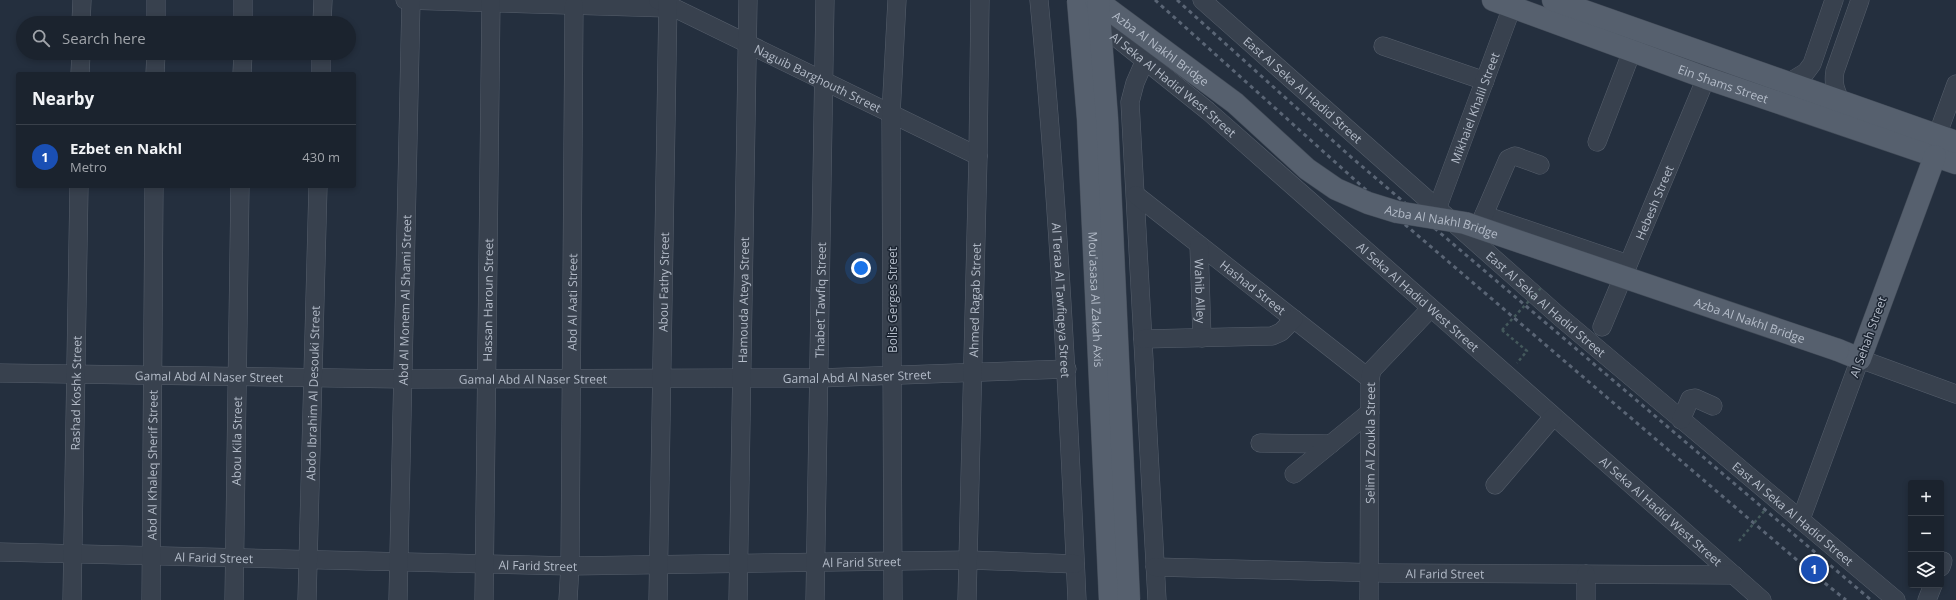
<!DOCTYPE html>
<meta charset="utf-8">
<style>
:root{--surface:#1b232e;--page:#282f3a;--text:#f1f3f6;--muted:#a0a4aa;--line:#39404a;--accent:#b45309}
body{margin:0;font-family:"Open Sans",sans-serif;background:var(--page);color:var(--text)}
.controls{position:absolute;right:12px;bottom:12px;display:grid;overflow:hidden;border-radius:4px;box-shadow:0 2px 6px #0003}
.controls button{width:36px;height:36px;display:grid;place-items:center;padding:0;border:0;border-bottom:1px solid var(--line);background:var(--surface);color:var(--text);font:20px sans-serif}
.you{position:absolute;left:861px;top:268px;width:14px;height:14px;margin:-10px;border:3px solid #fff;border-radius:50%;background:#1a73e8;box-shadow:0 0 0 6px #1a73e833}
.badge{display:grid;place-items:center;width:26px;height:26px;border-radius:50%;background:var(--accent);color:#fff;font-size:13px;font-weight:700}
.pin{position:absolute;translate:-50% -50%;border:2px solid #fff;box-shadow:0 1px 4px #0006}
.list{margin:0;padding:0;list-style:none}
h2{display:flex;justify-content:space-between;align-items:center;height:52px;margin:0;padding:0 16px;font-size:17px}
h2 small{font-size:13px;font-weight:400;color:var(--muted)}
.list li{display:grid;grid-template-columns:26px 1fr auto;gap:12px;align-items:center;box-sizing:border-box;height:64px;padding:0 16px;border-top:1px solid var(--line)}
.list b{display:block;font-size:15px;white-space:nowrap}
.list p{margin:0;font-size:13px;white-space:nowrap;color:var(--muted)}
.list em{font-size:13px;font-style:normal;color:var(--muted)}
.icon{flex:none;width:22px;height:22px;fill:none;stroke:currentColor;stroke-width:2;stroke-linecap:round;stroke-linejoin:round}
.map{position:relative;flex:none;width:1956px;height:600px;overflow:hidden}
.search{position:absolute;background:var(--surface);box-shadow:0 2px 6px #0003;left:16px;top:16px;width:340px;height:44px;display:flex;align-items:center;gap:10px;box-sizing:border-box;padding:0 14px;border-radius:22px;color:var(--muted);font-size:15px}
.panel{position:absolute;background:var(--surface);box-shadow:0 2px 6px #0003;left:16px;top:72px;width:340px;height:116px;border-radius:4px}
.map>svg:first-child{display:block}
</style>
<div class="map">
<svg width="1956" height="600" viewBox="0 0 1956 600">
<rect width="100%" height="100%" fill="#242f3e"/>
<g fill="none" stroke-linecap="round" stroke-linejoin="round">
<g stroke="#565f6c" stroke-width="19">
<g id="minor">
<path d="M 405,0 L 667,8"/>
<path id="s1" d="M 658,0 L 978,156"/>
<path id="s2" d="M 1039,0 C 1058,200 1068,400 1077,600"/>
<path id="s3" d="M 1202,0 L 1560,317 L 1896,600"/>
<path id="s4" d="M 1092,18 L 1208,111 L 1762,600"/>
<path d="M 81,23 L 82,0"/>
<path d="M 156,23 L 156,0"/>
<path d="M 243,23 L 243,0"/>
<path d="M 322,23 L 323,0"/>
<path d="M 1383,46 L 1485,81"/>
<path d="M 1145,60 L 1135,83 L 1130,102 L 1157,600"/>
<path d="M 80,74 L 81,53"/>
<path d="M 155,74 L 156,53"/>
<path d="M 242,74 L 243,53"/>
<path d="M 321,74 L 321,53"/>
<path d="M 1788,83 L 1806,72 L 1812,64 L 1834,0"/>
<path d="M 1841,101 C 1835,91 1833,83 1835,71 L 1860,0"/>
<path d="M 1937,136 L 1956,84"/>
<path d="M 1597,142 L 1632,51"/>
<path id="s5" d="M 1136,195 L 1370,379"/>
<path id="s6" d="M 1437,209 L 1512,7"/>
<path d="M 1484,215 L 1628,264"/>
<path d="M 1479,226 L 1508,159 L 1515,156 L 1540,165"/>
<path id="s7" d="M 1199,245 L 1202,338"/>
<path id="s8" d="M 1602,327 L 1706,78"/>
<path d="M 1143,339 L 1272,336 L 1281,332 L 1294,319"/>
<path id="s9" d="M 0,373 L 402,379 L 742,378 L 819,378 L 1067,369"/>
<path d="M 1681,420 L 1690,399 L 1695,398 L 1713,406"/>
<path d="M 1260,443 L 1331,444"/>
<path d="M 1294,474 L 1370,412"/>
<path d="M 1495,485 L 1553,417"/>
<path d="M 1801,519 L 1860,359 L 1956,394"/>
<path id="s10" d="M 0,552 L 570,566 L 969,560 L 1075,564"/>
<path id="s11" d="M 1155,567 L 1384,573 L 1734,575"/>
<path d="M 1941,567 L 1943,561"/>
<path d="M 1586,574 L 1586,600"/>
<path id="s12" d="M 72,600 L 79,186"/>
<path id="s13" d="M 151,600 L 154,186"/>
<path id="s14" d="M 234,600 L 240,186"/>
<path id="s15" d="M 307,600 L 318,186"/>
<path id="s16" d="M 398,600 L 411,0"/>
<path id="s17" d="M 484,600 L 491,0"/>
<path id="s18" d="M 568,600 L 570,566 L 574,5"/>
<path id="s19" d="M 658,600 L 668,0"/>
<path id="s20" d="M 738,600 L 748,0"/>
<path id="s21" d="M 815,600 L 825,0"/>
<path d="M 893,600 L 891,114 L 897,0"/>
<path id="s22" d="M 967,600 L 978,156 L 980,0"/>
<path id="s23" d="M 1369,600 L 1370,379 L 1372,370 L 1430,309"/>
<path d="M 1927,600 L 1933,585"/>
</g>
</g>
<g stroke="#414a57" stroke-width="23">
<g id="major">
<path id="s24" d="M 1493,0 L 1706,78 L 1956,163"/>
<path d="M 1553,0 L 1956,142"/>
<path d="M 1838,350 L 1860,359 L 1935,156"/>
</g>
</g>
<path stroke="#44595c" stroke-width="2.5" stroke-dasharray="3 3" stroke-linecap="butt" d="M 1502,330 L 1527,351 L 1517,363"/>
<use href="#minor" stroke="#38414e" stroke-width="18"/>
<use href="#major" stroke="#56606e" stroke-width="22"/>
<path stroke="#5a6575" stroke-width="3" stroke-dasharray="4 4" stroke-linecap="butt" d="M 1155,0 L 1395,216 L 1811,572 L 1846,600
M 1177,0 L 1351,157 L 1871,600"/>
<g stroke="#414a57" stroke-width="23" stroke-linecap="butt">
<g id="major-bridge">
<path id="s25" d="M 1078,0 L 1088,119 L 1110,600"/>
<path id="s26" d="M 1096,0 L 1235,103 L 1307,169 L 1336,189 L 1368,203 L 1397,212 L 1465,223 L 1838,350"/>
<path d="M 1098,0 L 1107,118 L 1129,600"/>
</g>
</g>
<path stroke="#44595c" stroke-width="2.5" stroke-dasharray="3 3" stroke-linecap="butt" d="M 1502,330 L 1541,288
M 1739,541 L 1765,510"/>
<use href="#major-bridge" stroke="#56606e" stroke-width="22"/>
</g>
<g text-anchor="middle" dominant-baseline="central" stroke-width="3" stroke-linejoin="round" paint-order="stroke">
<g font-size="12" fill="#b4bcc9" stroke="#1d2633">
<text stroke="none"><textPath href="#s26" startOffset="81">Azba Al Nakhl Bridge</textPath></text>
<text stroke="none"><textPath href="#s1" startOffset="178">Naguib Barghouth Street</textPath></text>
<text stroke="none"><textPath href="#s24" startOffset="245">Ein Shams Street</textPath></text>
<text stroke="none"><textPath href="#s4" startOffset="105">Al Seka Al Hadid West Street</textPath></text>
<text stroke="none"><textPath href="#s3" startOffset="135">East Al Seka Al Hadid Street</textPath></text>
<text stroke="none"><textPath href="#s6" startOffset="108">Mikhaiel Khalil Street</textPath></text>
<text stroke="none"><textPath href="#s8" startOffset="135">Hebesh Street</textPath></text>
<text stroke="none"><textPath href="#s26" startOffset="417">Azba Al Nakhl Bridge</textPath></text>
<text stroke="none"><textPath href="#s19" startOffset="318">Abou Fathy Street</textPath></text>
<text stroke="none"><textPath href="#s5" startOffset="149">Hashad Street</textPath></text>
<text stroke="none"><textPath href="#s7" startOffset="46">Wahib Alley</textPath></text>
<text stroke="none"><textPath href="#s4" startOffset="429">Al Seka Al Hadid West Street</textPath></text>
<text stroke="none"><textPath href="#s16" startOffset="300">Abd Al Monem Al Shami Street</textPath></text>
<text stroke="none"><textPath href="#s17" startOffset="300">Hassan Haroun Street</textPath></text>
<text stroke="none"><textPath href="#s20" startOffset="300">Hamouda Ateya Street</textPath></text>
<text stroke="none"><textPath href="#s21" startOffset="300">Thabet Tawfiq Street</textPath></text>
<text transform="translate(892 300) rotate(-90)">Bolis Gerges Street</text>
<text stroke="none"><textPath href="#s22" startOffset="300">Ahmed Ragab Street</textPath></text>
<text stroke="none"><textPath href="#s2" startOffset="301">Al Teraa Al Tawfiqeya Street</textPath></text>
<text stroke="none"><textPath href="#s25" startOffset="300">Mou'asasa Al Zakah Axis</textPath></text>
<text stroke="none"><textPath href="#s18" startOffset="298">Abd Al Aati Street</textPath></text>
<text stroke="none"><textPath href="#s3" startOffset="459">East Al Seka Al Hadid Street</textPath></text>
<text stroke="none"><textPath href="#s26" startOffset="741">Azba Al Nakhl Bridge</textPath></text>
<text transform="translate(1868 337) rotate(-70)">Al Sehah Street</text>
<text stroke="none"><textPath href="#s9" startOffset="857">Gamal Abd Al Naser Street</textPath></text>
<text stroke="none"><textPath href="#s9" startOffset="209">Gamal Abd Al Naser Street</textPath></text>
<text stroke="none"><textPath href="#s9" startOffset="533">Gamal Abd Al Naser Street</textPath></text>
<text stroke="none"><textPath href="#s12" startOffset="207">Rashad Koshk Street</textPath></text>
<text stroke="none"><textPath href="#s15" startOffset="207">Abdo Ibrahim Al Desouki Street</textPath></text>
<text stroke="none"><textPath href="#s14" startOffset="159">Abou Kila Street</textPath></text>
<text stroke="none"><textPath href="#s23" startOffset="157">Selim Al Zoukla Street</textPath></text>
<text stroke="none"><textPath href="#s13" startOffset="135">Abd Al Khaleq Sherif Street</textPath></text>
<text stroke="none"><textPath href="#s4" startOffset="753">Al Seka Al Hadid West Street</textPath></text>
<text stroke="none"><textPath href="#s3" startOffset="783">East Al Seka Al Hadid Street</textPath></text>
<text stroke="none"><textPath href="#s10" startOffset="214">Al Farid Street</textPath></text>
<text stroke="none"><textPath href="#s10" startOffset="862">Al Farid Street</textPath></text>
<text stroke="none"><textPath href="#s10" startOffset="538">Al Farid Street</textPath></text>
<text stroke="none"><textPath href="#s11" startOffset="290">Al Farid Street</textPath></text>
</g>
</g>
</svg>
<div class="controls">
<button>+</button>
<button>−</button>
<button><svg class="icon" aria-label="layers" viewBox="0 0 24 24"><path d="M12 4l9 5-9 5-9-5zM3 14l9 5 9-5"/></svg></button>
</div>
<div class="you"></div>
<div class="pin badge" style="left:1814px;top:569px;background:#1a4fb4">1</div>
<div class="search"><svg class="icon" aria-label="search" viewBox="0 0 24 24"><circle cx="10" cy="10" r="6"/><path d="M15 15l6 6"/></svg>Search here</div>
<section class="panel">
<h2>Nearby<small></small></h2>
<ul class="list">
<li><span class="badge" style="background:#1a4fb4">1</span><div><b>Ezbet en Nakhl</b><p>Metro</p></div><em>430 m</em></li>
</ul>
</section>
</div>
